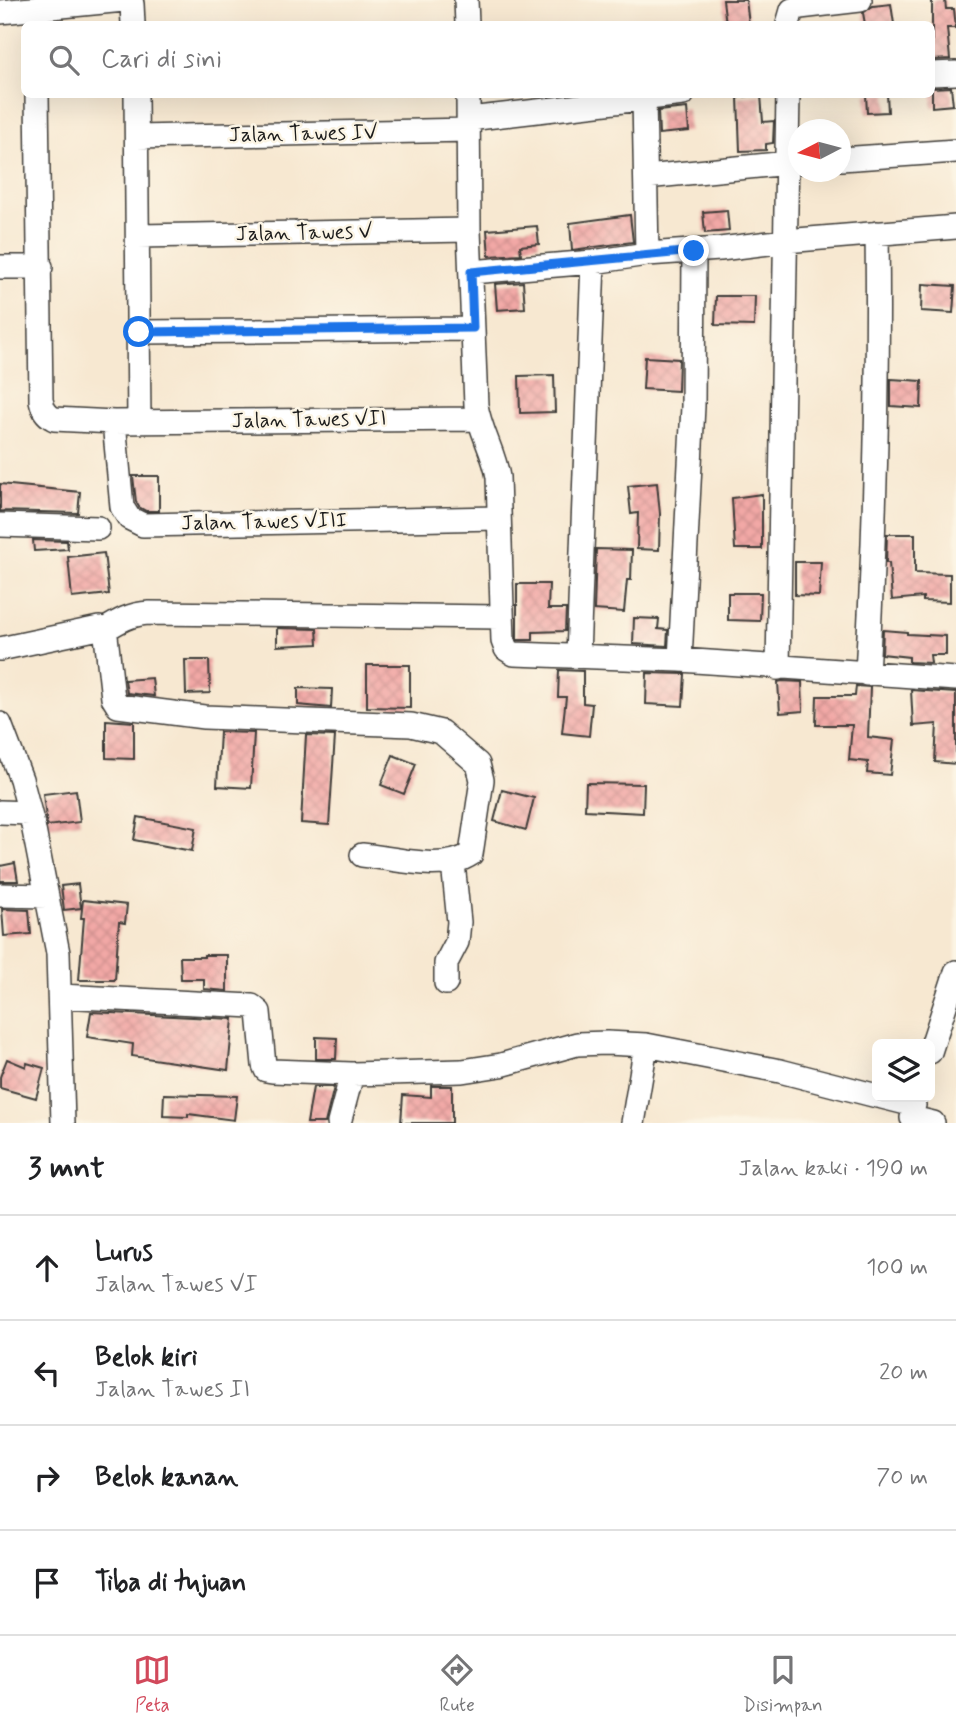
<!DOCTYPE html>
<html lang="id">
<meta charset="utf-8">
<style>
:root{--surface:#fff;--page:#f6f6f6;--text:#202124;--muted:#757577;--line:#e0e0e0;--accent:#d1495b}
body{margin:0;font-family:Mynerve,sans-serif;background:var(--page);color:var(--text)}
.controls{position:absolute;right:21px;bottom:21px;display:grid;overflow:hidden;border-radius:10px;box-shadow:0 7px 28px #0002}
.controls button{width:63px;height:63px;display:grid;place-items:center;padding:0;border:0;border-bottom:2px solid var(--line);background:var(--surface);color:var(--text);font:35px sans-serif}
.compass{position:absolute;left:788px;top:119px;width:63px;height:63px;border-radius:50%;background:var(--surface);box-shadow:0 7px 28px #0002;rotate:264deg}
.stop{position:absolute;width:21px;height:21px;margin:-16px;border:5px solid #1a73e8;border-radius:50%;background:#fff}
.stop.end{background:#1a73e8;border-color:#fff;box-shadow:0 2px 7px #0008}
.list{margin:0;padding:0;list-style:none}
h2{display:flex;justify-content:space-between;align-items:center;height:91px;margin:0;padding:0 28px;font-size:30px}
h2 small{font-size:23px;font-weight:400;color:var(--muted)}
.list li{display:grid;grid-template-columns:46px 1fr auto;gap:21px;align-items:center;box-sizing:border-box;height:105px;padding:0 28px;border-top:2px solid var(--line)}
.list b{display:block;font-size:26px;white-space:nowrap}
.list p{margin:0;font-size:23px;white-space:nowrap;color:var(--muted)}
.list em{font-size:23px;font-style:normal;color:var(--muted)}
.icon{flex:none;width:38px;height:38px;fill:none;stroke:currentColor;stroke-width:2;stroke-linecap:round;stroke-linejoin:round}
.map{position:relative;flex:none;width:956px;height:1123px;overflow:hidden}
.search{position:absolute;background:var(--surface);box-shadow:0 7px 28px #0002;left:21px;right:21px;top:21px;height:77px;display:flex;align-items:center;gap:18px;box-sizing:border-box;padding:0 24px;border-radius:10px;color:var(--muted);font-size:26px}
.sheet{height:511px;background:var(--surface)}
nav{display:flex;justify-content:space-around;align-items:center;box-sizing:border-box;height:98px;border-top:2px solid var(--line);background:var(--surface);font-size:19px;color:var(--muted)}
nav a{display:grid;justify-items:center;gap:4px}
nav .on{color:var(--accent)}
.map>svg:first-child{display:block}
</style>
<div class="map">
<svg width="956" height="1123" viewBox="0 0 956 1123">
<defs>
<pattern id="building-cross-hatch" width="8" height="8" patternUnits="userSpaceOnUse" patternTransform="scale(1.75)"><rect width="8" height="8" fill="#f2a8a6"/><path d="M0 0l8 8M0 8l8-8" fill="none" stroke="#cf908e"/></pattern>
</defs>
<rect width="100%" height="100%" fill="#fcf5e5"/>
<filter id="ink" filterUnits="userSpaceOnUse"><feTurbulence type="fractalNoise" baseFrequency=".0143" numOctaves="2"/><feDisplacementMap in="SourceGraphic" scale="14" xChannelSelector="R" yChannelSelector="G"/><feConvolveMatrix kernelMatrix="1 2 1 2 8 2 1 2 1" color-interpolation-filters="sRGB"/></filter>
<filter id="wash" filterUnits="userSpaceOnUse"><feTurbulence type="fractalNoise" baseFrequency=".00686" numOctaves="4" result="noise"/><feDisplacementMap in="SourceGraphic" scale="28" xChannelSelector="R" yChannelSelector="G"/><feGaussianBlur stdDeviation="1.57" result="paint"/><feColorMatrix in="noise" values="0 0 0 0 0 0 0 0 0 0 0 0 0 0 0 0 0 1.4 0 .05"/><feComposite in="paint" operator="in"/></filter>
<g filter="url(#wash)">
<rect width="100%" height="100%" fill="#f7e8d1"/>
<g id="blocks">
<path fill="url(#building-cross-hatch)" d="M 723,0 L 746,0 L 749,24 L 726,24 Z
M 932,0 L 945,0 L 946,9 L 954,9 L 956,28 L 947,28 L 950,59 L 932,60 Z
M 891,4 L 894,24 L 865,24 L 863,13 L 873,6 Z
M 951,87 L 953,105 L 932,107 L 932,88 Z
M 866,94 L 887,94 L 888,112 L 867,113 Z
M 761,95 L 763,122 L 774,121 L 773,143 L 766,144 L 766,150 L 740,151 L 738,97 Z
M 687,108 L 689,131 L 659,134 L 658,111 Z
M 727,210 L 729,231 L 705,233 L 703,212 Z
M 630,215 L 633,242 L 572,250 L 570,223 Z
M 537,226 L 539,244 L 520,246 L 521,254 L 489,256 L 487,230 Z
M 523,282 L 525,308 L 497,310 L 495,284 Z
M 922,284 L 955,286 L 953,313 L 921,311 Z
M 716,296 L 755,296 L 754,326 L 715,325 Z
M 645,357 L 679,359 L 678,391 L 643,389 Z
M 554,375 L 555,412 L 520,413 L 519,376 Z
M 891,379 L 922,381 L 921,408 L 891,406 Z
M 133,476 L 159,476 L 159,511 L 146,511 L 139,507 L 136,502 Z
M 657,483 L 660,514 L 659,550 L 637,549 L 638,513 L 631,514 L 628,486 Z
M 0,484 L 80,492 L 78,513 L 0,511 Z
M 762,494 L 762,549 L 735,549 L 732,498 Z
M 887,534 L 915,534 L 915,573 L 950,574 L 950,602 L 923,601 L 923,597 L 892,600 L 889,563 L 886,563 Z
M 33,540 L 67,541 L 68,549 L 34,551 Z
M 596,549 L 632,550 L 631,580 L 627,580 L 624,612 L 594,610 Z
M 104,553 L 109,594 L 72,598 L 68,557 Z
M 795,562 L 821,562 L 819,596 L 795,595 Z
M 517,584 L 549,584 L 548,609 L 566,609 L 565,631 L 533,632 L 533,640 L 517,640 Z
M 728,593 L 761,593 L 760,621 L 728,620 Z
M 634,618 L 659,619 L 658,629 L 668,630 L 667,646 L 633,644 Z
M 277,628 L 317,629 L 318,644 L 277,646 Z
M 883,630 L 907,632 L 907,634 L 946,636 L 946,655 L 930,655 L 931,663 L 909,662 L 909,657 L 882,654 Z
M 185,660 L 209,660 L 210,693 L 186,694 Z
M 367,665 L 410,665 L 410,708 L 367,707 Z
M 559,670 L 583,671 L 583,703 L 592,704 L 589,736 L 562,733 L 566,697 L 558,697 Z
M 647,673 L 685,674 L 683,706 L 646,704 Z
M 152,678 L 154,696 L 127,693 L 125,680 Z
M 782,681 L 802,682 L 803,711 L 780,713 L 778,682 Z
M 856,686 L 870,687 L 868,737 L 894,740 L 890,775 L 867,773 L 868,762 L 849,760 L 852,725 L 816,725 L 817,696 L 855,696 Z
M 298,688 L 332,689 L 331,708 L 298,705 Z
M 911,690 L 956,693 L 956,764 L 935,762 L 937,724 L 913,726 Z
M 106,720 L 134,722 L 134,759 L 106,758 Z
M 220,732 L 254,733 L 251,788 L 217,786 Z
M 306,735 L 335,736 L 329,825 L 301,823 Z
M 393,755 L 416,764 L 404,794 L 381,785 Z
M 586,783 L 644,784 L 643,813 L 585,810 Z
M 76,790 L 80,822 L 47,826 L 43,794 Z
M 502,790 L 534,798 L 526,830 L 494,821 Z
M 138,817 L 196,828 L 192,851 L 134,840 Z
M 15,863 L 18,881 L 0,881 L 0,866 Z
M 78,884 L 81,908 L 64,910 L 61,886 Z
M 83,900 L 127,905 L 125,923 L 119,922 L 115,980 L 79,980 L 84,918 L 81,918 Z
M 2,909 L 29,910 L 31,934 L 4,936 Z
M 204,955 L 227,955 L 227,991 L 204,989 L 204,979 L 181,979 L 180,957 L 204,957 Z
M 91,1012 L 233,1019 L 228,1070 L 132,1056 L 133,1044 L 87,1037 Z
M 316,1037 L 337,1038 L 336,1059 L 316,1059 Z
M 7,1059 L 26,1067 L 27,1063 L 44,1068 L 36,1098 L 0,1088 L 0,1077 Z
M 431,1086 L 452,1086 L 452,1123 L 401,1123 L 403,1095 L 431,1097 Z
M 313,1087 L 334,1087 L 325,1123 L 307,1123 Z
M 164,1094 L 237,1096 L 234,1120 L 188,1114 L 188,1117 L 163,1116 Z"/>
</g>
</g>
<g filter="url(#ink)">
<use href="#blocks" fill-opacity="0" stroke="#3d3b37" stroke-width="2"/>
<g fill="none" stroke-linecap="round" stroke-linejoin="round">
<g stroke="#3d3b37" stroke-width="26">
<path id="street" d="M 466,0 L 467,24
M 0,12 L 124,0 L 132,4 L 133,24
M 788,24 L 792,10 L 800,7 L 860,0
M 932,74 L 956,73
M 37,94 L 41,400 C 43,409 45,414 54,419 L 114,422 L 478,419
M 136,94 L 139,422
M 468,94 L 469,230 L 476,405 C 480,431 494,452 498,477 L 503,641 L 506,649 L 514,654 L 680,660 L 956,679
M 644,98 L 647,254
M 469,119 L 683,94
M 137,137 L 468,130
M 841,159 L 956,151
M 646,177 L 799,162
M 138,236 L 469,230
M 0,267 L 41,267
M 471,272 L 593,262 L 647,254 L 720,249 L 785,241 L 956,227
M 139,332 L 473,329
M 114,422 L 122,507 L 129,518 L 143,525 L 498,518
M 0,525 L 98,528
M 103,631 C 119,621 130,614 149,613 L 500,617
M 0,649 L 99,628 L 106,636 L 113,698 L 118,706 L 204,717 L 411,725 L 441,732 L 478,764 L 482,780 L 471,854 C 443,873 394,858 362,855
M 578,656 L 593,262
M 680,660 L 693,406 L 694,251
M 778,668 L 788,94
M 867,674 C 875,528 879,380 877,233
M 0,724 L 21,779 L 33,825 L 58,953 L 63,1123
M 0,812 L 29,813
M 0,895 L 47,896
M 446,983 L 446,963 L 457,942 L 459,922 L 453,863
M 61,996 L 252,1006 L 259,1012 L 264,1065 L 266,1070 L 272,1071 L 352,1074 L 462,1071 L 501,1065 L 577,1044 L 607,1043 L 646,1045 L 780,1071 L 877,1096
M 930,1052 L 956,972
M 882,1097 L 914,1105
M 912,1118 L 933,1123
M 339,1123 L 352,1074
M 633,1123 L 646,1045"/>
</g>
<use href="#street" stroke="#fff" stroke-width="23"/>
</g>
</g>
<g fill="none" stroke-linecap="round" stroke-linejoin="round" filter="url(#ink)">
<path stroke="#1a73e8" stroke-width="9" d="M 139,332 L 473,328 L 471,272 L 694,251"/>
</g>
<g text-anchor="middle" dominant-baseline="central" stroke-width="5" stroke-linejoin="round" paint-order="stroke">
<g font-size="21" fill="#1c1c1c" stroke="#fcf5e5">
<text transform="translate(303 134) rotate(-1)">Jalan Tawes IV</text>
<text transform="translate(304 233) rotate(-1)">Jalan Tawes V</text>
<text transform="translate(309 420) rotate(-1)">Jalan Tawes VII</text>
<text transform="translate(264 522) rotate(-1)">Jalan Tawes VIII</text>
</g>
</g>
</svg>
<div class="controls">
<button><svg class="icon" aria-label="layers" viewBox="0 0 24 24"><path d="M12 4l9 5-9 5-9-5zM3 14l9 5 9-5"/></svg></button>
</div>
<svg class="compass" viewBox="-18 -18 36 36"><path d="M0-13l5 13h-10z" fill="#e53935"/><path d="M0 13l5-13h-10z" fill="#757577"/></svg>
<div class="stop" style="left:139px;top:332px"></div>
<div class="stop end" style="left:694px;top:251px"></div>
<div class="search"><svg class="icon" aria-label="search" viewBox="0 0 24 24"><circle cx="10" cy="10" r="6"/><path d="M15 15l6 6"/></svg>Cari di sini</div>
</div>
<section class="sheet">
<h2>3 mnt<small>Jalan kaki · 190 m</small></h2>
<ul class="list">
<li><svg class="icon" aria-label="ahead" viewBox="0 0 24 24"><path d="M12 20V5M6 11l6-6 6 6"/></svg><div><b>Lurus</b><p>Jalan Tawes VI</p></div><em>100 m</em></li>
<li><svg class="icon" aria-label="left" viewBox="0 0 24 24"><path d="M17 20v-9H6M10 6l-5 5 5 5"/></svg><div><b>Belok kiri</b><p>Jalan Tawes II</p></div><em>20 m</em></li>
<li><svg class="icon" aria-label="right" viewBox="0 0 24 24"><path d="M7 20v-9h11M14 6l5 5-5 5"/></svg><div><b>Belok kanan</b></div><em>70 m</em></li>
<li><svg class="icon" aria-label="arrive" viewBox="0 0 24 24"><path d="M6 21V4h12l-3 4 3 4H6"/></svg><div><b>Tiba di tujuan</b></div></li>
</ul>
</section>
<nav>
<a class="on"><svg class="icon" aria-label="map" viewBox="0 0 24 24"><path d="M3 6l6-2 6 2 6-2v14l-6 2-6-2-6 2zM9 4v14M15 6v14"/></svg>Peta</a>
<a><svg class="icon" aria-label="directions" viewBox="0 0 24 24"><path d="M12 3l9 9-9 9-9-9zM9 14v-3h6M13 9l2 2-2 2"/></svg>Rute</a>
<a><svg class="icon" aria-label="saved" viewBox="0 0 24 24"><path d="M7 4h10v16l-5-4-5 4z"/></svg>Disimpan</a>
</nav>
